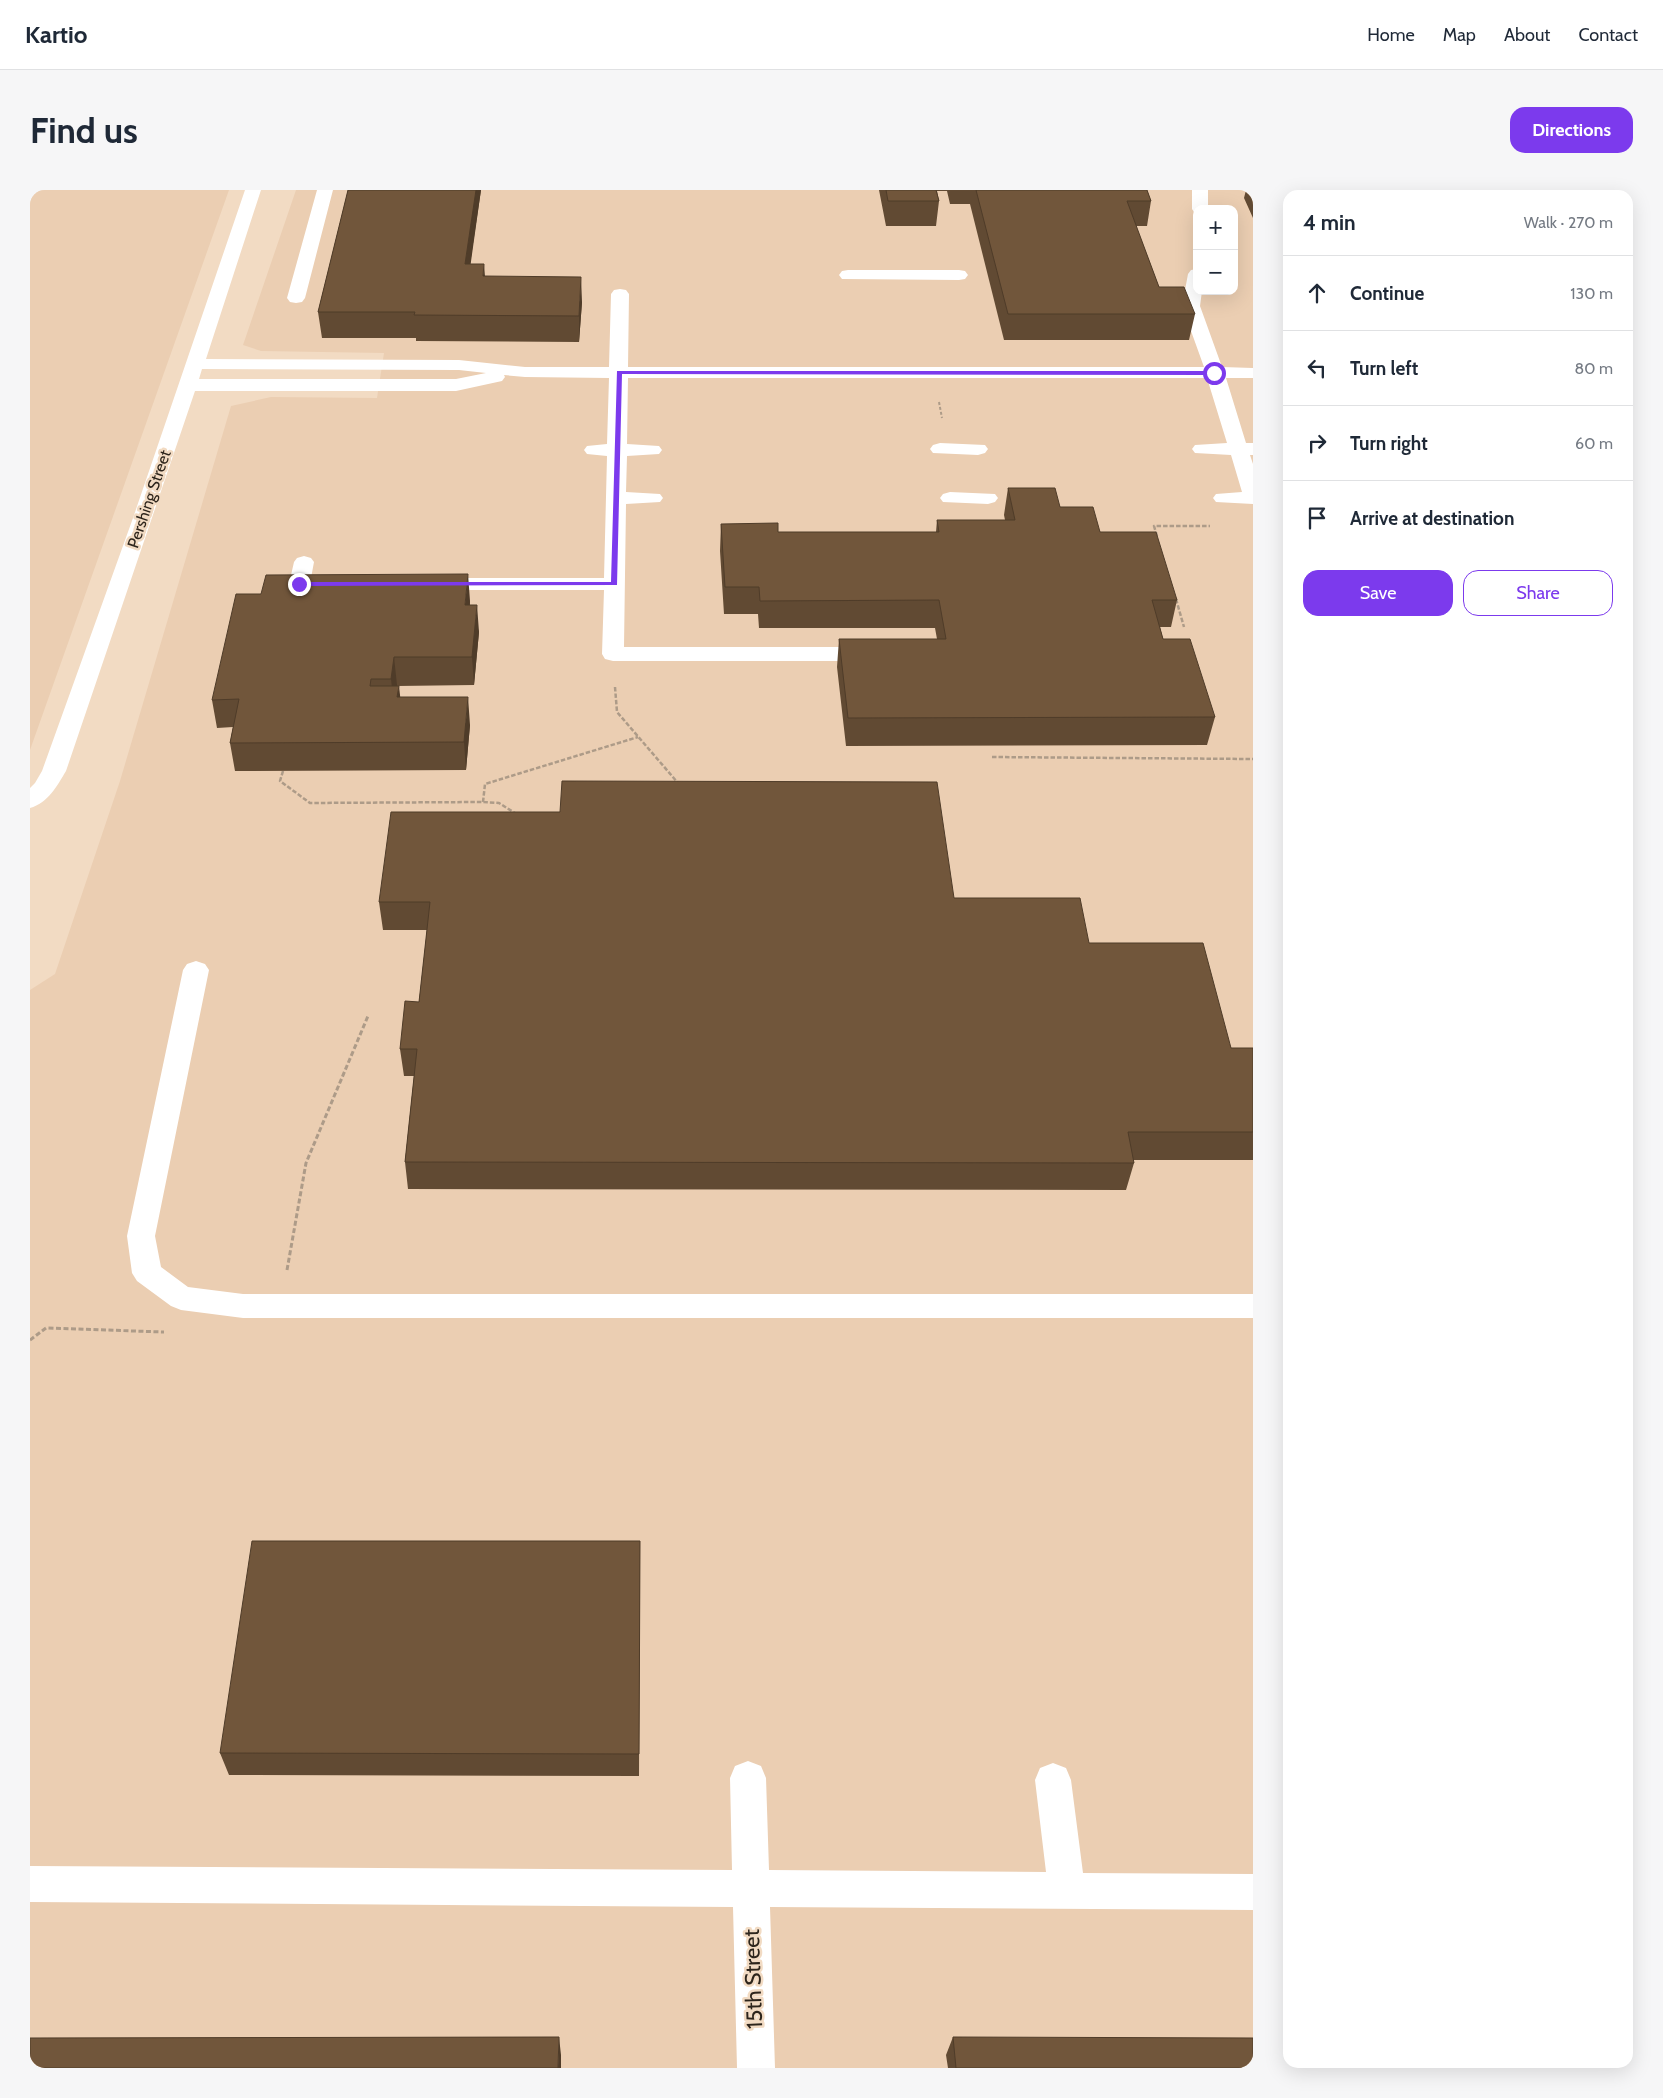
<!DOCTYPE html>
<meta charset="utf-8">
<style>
:root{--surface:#fff;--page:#f6f6f7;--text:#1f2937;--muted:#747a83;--line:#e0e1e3;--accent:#7c3aed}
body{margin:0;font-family:Cabin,sans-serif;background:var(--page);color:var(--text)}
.controls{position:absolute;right:15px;top:15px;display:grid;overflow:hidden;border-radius:10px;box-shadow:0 5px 20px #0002}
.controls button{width:45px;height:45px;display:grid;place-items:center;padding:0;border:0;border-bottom:1px solid var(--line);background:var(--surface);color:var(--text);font:25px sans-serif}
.stop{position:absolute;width:15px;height:15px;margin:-11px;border:4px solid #7c3aed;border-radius:50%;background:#fff}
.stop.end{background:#7c3aed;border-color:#fff;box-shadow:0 1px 5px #0008}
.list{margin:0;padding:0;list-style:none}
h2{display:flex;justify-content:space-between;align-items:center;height:65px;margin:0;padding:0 20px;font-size:21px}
h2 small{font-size:16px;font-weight:400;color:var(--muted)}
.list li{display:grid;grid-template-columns:32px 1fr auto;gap:15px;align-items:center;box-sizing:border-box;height:75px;padding:0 20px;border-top:1px solid var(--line)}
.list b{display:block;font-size:19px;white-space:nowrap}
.list em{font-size:16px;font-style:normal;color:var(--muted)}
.actions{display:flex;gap:10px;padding:15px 20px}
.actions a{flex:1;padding:11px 0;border:1px solid var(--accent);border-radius:15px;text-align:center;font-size:18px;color:var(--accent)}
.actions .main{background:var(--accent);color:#fff}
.icon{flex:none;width:28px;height:28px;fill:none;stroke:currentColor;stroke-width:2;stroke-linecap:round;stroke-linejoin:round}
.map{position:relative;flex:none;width:1223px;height:1878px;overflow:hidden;border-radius:15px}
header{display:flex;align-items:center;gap:30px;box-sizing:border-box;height:70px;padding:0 25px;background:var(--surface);border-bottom:1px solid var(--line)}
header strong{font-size:24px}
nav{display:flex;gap:28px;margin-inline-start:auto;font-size:18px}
.intro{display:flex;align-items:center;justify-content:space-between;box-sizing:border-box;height:120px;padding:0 30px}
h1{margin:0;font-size:35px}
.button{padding:12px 22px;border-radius:15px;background:var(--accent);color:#fff;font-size:18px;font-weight:700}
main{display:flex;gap:30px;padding:0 30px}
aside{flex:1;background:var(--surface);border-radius:15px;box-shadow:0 5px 20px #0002}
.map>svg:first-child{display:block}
</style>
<header>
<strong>Kartio</strong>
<nav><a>Home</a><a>Map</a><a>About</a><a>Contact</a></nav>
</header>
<div class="intro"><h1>Find us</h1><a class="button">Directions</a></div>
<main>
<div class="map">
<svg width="1223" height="1878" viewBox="0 0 1223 1878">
<rect width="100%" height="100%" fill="#f2dbc3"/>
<path fill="#ebceb2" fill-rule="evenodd" d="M 0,0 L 199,0 L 0,560 Z
M 266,0 L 1223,0 L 1223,1878 L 0,1878 L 0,800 L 25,784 L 90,591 L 201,216 L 241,207 L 347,208 L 354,163 L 231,161 L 213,155 ZM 1167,19 L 1204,19 L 1204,101 L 1167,101 Z"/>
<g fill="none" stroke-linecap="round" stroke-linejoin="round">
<path stroke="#ad9b88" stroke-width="2" stroke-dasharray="3 2" stroke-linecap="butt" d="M 909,212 L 912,228"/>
<path stroke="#ad9b88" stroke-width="2.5" stroke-dasharray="4.5 2" stroke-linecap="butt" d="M 1127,346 L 1124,336 L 1180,336
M 1146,409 L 1154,437
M 585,497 L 587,522 L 648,593
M 962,567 L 1223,569
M 253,581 L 250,591 L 280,613 L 453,612 L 469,613 L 488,625
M 453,612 L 455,594 L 608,547"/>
<path stroke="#ad9b88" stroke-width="3" stroke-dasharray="5 2.5" stroke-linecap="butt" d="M 257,1080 L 276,973 L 338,826
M 0,1150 L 16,1138 L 134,1142"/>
<path fill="#fff" fill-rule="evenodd" d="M 215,0 L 231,0 L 176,169 L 429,170 L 495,177 L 579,177 L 581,104 L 584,100 L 590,99 L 596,100 L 599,104 L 598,177 L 1174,177 L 1152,116 L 1158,84 L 1161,80 L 1167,79 L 1167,101 L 1172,101 L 1170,116 L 1192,177 L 1223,178 L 1223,188 L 1196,188 L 1216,253 L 1223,253 L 1223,265 L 1220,265 L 1223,274 L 1223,314 L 1186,312 L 1183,308 L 1186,304 L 1212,302 L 1201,265 L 1165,263 L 1162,259 L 1165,255 L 1197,253 L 1177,188 L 598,188 L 597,254 L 629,256 L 632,260 L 629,264 L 597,266 L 596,302 L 630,304 L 633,308 L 630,312 L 596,314 L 594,457 L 846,457 L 854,459 L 857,464 L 854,469 L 846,471 L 583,471 L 575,469 L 572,464 L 574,400 L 401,400 L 394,398 L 391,394 L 394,390 L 401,388 L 574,388 L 577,266 L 557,264 L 554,260 L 557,256 L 577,254 L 579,188 L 495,187 L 474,185 L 475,187 L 472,191 L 426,201 L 165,201 L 36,581 C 27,596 18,613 0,618 L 0,598 L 5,593 L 12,581 L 103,328 ZM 172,179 L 429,180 L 456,183 L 426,189 L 169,189 Z
M 287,0 L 303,0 L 275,108 L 272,112 L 266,113 L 260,112 L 257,108 Z
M 1162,0 L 1178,0 L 1178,19 L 1167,19 L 1167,23 L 1164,22 L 1162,19 Z
M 818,80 L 929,80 L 935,81 L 938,85 L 935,89 L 929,90 L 812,89 L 809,85 L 812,81 Z
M 910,253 L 955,255 L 958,259 L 955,263 L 948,265 L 903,263 L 900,259 L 903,255 Z
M 920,302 L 965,304 L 968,308 L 965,312 L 958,314 L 913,312 L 910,308 L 913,304 Z
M 274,366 L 281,368 L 284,372 L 281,388 L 302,390 L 305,394 L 302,398 L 295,400 L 262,398 L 259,394 L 264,372 L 267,368 Z
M 166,771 L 175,774 L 179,780 L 125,1046 L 131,1077 L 158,1097 L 213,1104 L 1223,1104 L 1223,1128 L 213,1128 L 151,1120 L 141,1116 L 107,1091 L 102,1083 L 97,1046 L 153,780 L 157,774 Z
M 718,1571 L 731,1576 L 736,1588 L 739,1680 L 1016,1682 L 1005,1590 L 1010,1578 L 1023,1573 L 1036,1578 L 1041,1590 L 1053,1683 L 1223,1684 L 1223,1720 L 740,1717 L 745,1878 L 707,1878 L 703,1717 L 0,1712 L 0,1676 L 702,1680 L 700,1588 L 705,1576 Z"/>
</g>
<path fill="#614a33" d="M 318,0 L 451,0 L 440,74 L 455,86 L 552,112 L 549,152 L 386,151 L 386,148 L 292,148 L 288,122 Z
M 849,0 L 1117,0 L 1121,11 L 1117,36 L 1106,36 L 1129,97 L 1165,124 L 1159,150 L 974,150 L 940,14 L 920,14 L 917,1 L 907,1 L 909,11 L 906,36 L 856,36 Z
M 1216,0 L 1223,0 L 1223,28 L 1214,8 Z
M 978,298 L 1030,317 L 1070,342 L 1147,410 L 1141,437 L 1130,437 L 1133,449 L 1185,527 L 1177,555 L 816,556 L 807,477 L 809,449 L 907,449 L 905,438 L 729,438 L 728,424 L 694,424 L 690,361 L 691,334 L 748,342 L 906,342 L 907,330 L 975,330 L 974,325 Z
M 440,411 L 440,415 L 449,442 L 444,495 L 367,496 L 370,507 L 440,535 L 436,580 L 205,581 L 200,553 L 203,537 L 187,538 L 182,510 Z
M 924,708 L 1059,753 L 1201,858 L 1223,858 L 1223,970 L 1103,970 L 1104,973 L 1096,1000 L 378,999 L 375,972 L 384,886 L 374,886 L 370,859 L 389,812 L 397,740 L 353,740 L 349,712 Z
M 610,1351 L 609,1586 L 199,1585 L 190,1563 Z
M 923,1847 L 1223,1878 L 918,1878 L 916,1865 Z"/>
<path fill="#4f3c29" d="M 446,0 L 451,0 L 437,100 L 435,74 Z
M 454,74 L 456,100 L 453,86 Z
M 551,87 L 552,112 L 549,152 L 549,126 Z
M 438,384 L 440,411 L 437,442 L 435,415 Z
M 447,415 L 449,442 L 444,495 L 442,467 Z
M 364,467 L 367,495 L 364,517 L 361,489 Z
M 369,496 L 372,523 L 367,507 Z
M 438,507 L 440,535 L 436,580 L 434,552 Z
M 529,1847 L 531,1865 L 531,1878 L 528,1878 Z"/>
<path fill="#71563b" stroke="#4f3c29" d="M 318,0 L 446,0 L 435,74 L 454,74 L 453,86 L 551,87 L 549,126 L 384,125 L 385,122 L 288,122 Z
M 856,0 L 906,0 L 909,11 L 858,11 Z
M 946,0 L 1117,0 L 1121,11 L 1097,11 L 1129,97 L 1154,97 L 1165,124 L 978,124 Z
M 978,298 L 1025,298 L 1030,317 L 1063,317 L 1070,342 L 1126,342 L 1147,410 L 1122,410 L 1133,449 L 1160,449 L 1185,527 L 818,528 L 809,449 L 916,449 L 909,410 L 730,411 L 729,397 L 695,397 L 691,334 L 748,333 L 748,342 L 909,342 L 907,330 L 985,330 Z
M 438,384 L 435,415 L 447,415 L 442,467 L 364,467 L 361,489 L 341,489 L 340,496 L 369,496 L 367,507 L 438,507 L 434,552 L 200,553 L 209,509 L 182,510 L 206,404 L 231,404 L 236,385 Z
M 532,591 L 907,592 L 924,708 L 1050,708 L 1059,753 L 1173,753 L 1201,858 L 1223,858 L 1223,942 L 1098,942 L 1104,973 L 375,972 L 387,859 L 370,859 L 375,811 L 389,812 L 400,712 L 349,712 L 361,622 L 530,622 Z
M 222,1351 L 610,1351 L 609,1564 L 190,1563 Z
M 529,1847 L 528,1878 L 0,1878 L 0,1848 Z
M 923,1847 L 1223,1848 L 1223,1878 L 926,1878 Z"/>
<path fill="#7c3aed" d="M 587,181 L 1184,181 L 1187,183 L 1184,185 L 592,184 L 587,395 L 269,396 L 266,394 L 269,392 L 581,392 Z"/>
<g text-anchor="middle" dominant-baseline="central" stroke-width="5" stroke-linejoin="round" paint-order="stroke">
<g font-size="16" fill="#2d251c" stroke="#f2dbc3">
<text transform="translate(119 309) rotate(-71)">Pershing Street</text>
</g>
<g font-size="22" fill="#2d251c" stroke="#f2dbc3">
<text transform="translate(723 1789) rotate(-92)">15th Street</text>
</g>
</g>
</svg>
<div class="controls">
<button>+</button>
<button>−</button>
</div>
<div class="stop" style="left:1184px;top:183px"></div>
<div class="stop end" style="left:269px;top:394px"></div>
</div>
<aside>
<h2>4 min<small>Walk · 270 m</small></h2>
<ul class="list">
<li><svg class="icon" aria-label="ahead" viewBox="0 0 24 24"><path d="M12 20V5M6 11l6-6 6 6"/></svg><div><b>Continue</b></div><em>130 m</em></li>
<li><svg class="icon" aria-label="left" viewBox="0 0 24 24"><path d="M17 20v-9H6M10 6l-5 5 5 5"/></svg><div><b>Turn left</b></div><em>80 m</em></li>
<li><svg class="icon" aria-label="right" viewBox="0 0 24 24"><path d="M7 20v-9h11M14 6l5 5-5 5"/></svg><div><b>Turn right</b></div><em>60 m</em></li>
<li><svg class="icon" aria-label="arrive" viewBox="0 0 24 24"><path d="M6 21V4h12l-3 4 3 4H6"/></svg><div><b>Arrive at destination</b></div></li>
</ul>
<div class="actions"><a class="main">Save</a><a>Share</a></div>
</aside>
</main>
